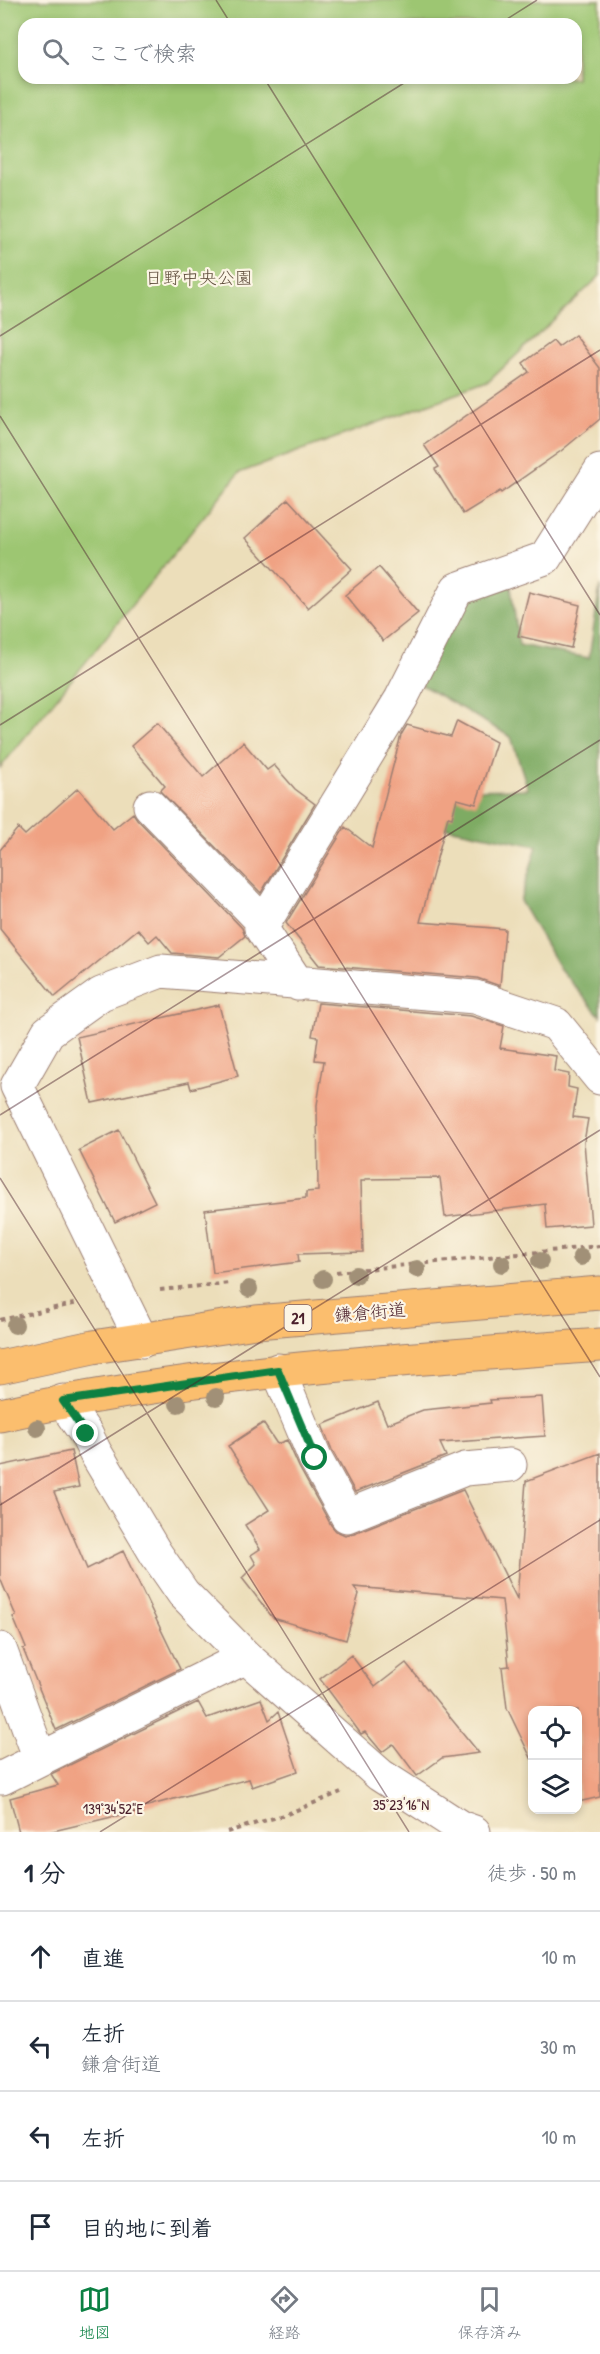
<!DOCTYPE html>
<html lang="ja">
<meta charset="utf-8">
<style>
:root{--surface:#fff;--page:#f6f6f7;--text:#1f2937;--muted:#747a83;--line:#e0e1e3;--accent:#0b8043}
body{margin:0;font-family:"Patrick Hand","Klee One",sans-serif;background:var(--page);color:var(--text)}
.controls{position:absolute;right:18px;bottom:18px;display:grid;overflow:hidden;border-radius:12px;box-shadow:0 3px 9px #0003}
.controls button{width:54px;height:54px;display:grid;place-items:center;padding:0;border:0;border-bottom:2px solid var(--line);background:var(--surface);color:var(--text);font:30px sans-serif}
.stop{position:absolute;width:18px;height:18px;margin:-14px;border:4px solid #0b8043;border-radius:50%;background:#fff}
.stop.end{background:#0b8043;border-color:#fff;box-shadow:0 2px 6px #0008}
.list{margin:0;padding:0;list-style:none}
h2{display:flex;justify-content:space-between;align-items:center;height:78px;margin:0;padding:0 24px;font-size:26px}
h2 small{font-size:20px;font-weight:400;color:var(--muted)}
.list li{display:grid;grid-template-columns:39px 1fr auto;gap:18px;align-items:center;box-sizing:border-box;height:90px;padding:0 24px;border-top:2px solid var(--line)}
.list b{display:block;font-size:22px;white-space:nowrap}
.list p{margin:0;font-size:20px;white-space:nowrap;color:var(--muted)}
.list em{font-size:20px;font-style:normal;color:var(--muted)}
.icon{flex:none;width:33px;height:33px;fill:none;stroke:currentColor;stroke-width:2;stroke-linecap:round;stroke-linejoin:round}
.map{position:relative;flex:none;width:600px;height:1832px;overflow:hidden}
.search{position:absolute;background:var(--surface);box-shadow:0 3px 9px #0003;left:18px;right:18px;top:18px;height:66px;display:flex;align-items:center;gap:15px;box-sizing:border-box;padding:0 21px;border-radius:18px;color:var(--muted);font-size:22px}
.sheet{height:438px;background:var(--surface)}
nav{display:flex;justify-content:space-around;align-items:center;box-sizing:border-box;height:84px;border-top:2px solid var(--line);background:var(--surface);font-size:16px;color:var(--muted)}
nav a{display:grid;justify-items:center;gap:3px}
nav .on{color:var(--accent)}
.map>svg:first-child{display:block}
</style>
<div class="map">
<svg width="600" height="1832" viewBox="0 0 600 1832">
<rect width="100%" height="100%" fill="#fcf5e5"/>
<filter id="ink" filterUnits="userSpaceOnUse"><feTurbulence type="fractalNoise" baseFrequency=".0167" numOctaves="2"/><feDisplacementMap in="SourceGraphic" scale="12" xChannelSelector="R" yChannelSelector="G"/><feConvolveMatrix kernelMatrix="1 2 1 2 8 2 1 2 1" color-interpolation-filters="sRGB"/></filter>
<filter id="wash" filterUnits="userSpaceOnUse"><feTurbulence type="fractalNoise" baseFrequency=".008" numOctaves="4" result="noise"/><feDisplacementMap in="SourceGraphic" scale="24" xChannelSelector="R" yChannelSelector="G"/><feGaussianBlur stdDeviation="1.35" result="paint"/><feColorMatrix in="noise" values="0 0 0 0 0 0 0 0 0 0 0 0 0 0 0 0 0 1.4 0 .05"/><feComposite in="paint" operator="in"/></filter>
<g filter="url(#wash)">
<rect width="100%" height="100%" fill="#ecdeba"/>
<path fill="#9dc672" stroke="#74724e" stroke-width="1.5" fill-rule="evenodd" d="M 0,0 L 600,0 L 600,276 L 487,383 L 239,473 L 0,768 ZM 24,24 L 576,24 L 576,78 L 24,78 Z"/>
<path fill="#7eab64" stroke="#646548" stroke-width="1.5" d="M 510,580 L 519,645 L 589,658 L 600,586 L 600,1016 L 560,969 L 520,901 L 537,846 L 404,819 L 398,791 L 528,789 L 511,737 L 418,683 L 463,597 Z"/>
<g id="blocks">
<path fill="#f0a283" d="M 575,335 L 600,368 L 600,419 L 561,451 L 501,493 L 500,491 L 463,514 L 435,469 L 439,467 L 424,445 L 529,372 L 523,363 L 553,341 L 558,347 Z
M 288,499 L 352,569 L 308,608 L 245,538 Z
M 379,567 L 418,613 L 383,641 L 345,595 Z
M 529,592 L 580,605 L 571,648 L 518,636 Z
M 457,721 L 496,742 L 476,804 L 457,799 L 452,818 L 448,817 L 420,922 L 505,929 L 500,986 L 477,978 L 319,965 L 286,923 L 345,827 L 372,848 L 401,735 L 407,725 L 451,737 Z
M 157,723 L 203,777 L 243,742 L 267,770 L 274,765 L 295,789 L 315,804 L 261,893 L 160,791 L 165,786 L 131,746 Z
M 78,788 L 113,829 L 133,813 L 137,819 L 242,928 L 245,936 L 219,957 L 172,953 L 157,935 L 149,942 L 138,929 L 55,997 L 0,929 L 0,850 L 18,828 L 25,835 Z
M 318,1003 L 471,1016 L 504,1026 L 500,1048 L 556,1056 L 554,1071 L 569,1074 L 568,1087 L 577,1089 L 573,1117 L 588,1119 L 584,1142 L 591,1225 L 547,1229 L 545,1204 L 445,1217 L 440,1178 L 365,1179 L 365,1181 L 361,1181 L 363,1252 L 298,1254 L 299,1262 L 213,1273 L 205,1210 L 306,1198 L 306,1192 L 318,1191 L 317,1105 L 324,1061 L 315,1060 L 318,1037 L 312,1036 Z
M 219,1005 L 238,1076 L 191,1089 L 189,1082 L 92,1103 L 77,1037 Z
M 119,1130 L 155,1202 L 115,1222 L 79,1150 Z
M 542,1397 L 545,1436 L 440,1443 L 446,1456 L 355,1492 L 332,1450 L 322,1425 L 378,1402 L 387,1424 L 423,1410 L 491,1403 L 490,1400 Z
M 263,1423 L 277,1444 L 287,1440 L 299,1467 L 331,1525 L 336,1531 L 345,1535 L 354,1533 L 463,1490 L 517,1599 L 526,1481 L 600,1453 L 600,1797 L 578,1802 L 578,1710 L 532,1710 L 532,1760 L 507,1708 L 502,1667 L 509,1666 L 502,1600 L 354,1587 L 359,1594 L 346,1640 L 273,1618 L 242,1578 L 256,1564 L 251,1555 L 260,1549 L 245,1525 L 269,1510 L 228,1446 Z
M 71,1451 L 79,1487 L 54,1492 L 87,1569 L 123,1551 L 180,1669 L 56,1730 L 23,1649 L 26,1648 L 13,1617 L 16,1616 L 0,1578 L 0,1466 Z
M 351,1655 L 375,1687 L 406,1663 L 479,1753 L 442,1758 L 417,1776 L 393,1744 L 382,1752 L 365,1732 L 361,1734 L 320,1679 Z
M 261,1699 L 269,1720 L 278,1712 L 298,1771 L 252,1787 L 249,1779 L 136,1809 L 137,1811 L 49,1832 L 19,1832 L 10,1798 L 58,1785 L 51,1774 L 198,1702 L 207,1718 Z"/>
</g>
</g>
<g filter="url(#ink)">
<use href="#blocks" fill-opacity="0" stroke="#9b7e72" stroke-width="1.5"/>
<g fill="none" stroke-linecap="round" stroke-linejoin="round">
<g stroke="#9b7e72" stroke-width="35">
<path id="minor" d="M 150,806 L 264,923
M 298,984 L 261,928 L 401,699 L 457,589 L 545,558 L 600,471
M 142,1341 L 17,1086 L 48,1032 L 101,994 L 161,971 L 475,997 L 556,1024 L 600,1078
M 278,1370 L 315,1458 L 347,1516 L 465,1469 L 510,1465
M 63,1401 L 86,1434 L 95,1452 L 156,1554 L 183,1593 L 246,1657 L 380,1775 L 460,1827 L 474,1832
M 0,1649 L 40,1759 L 246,1657
M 2,1778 L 40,1759"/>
</g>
<g stroke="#9b7e72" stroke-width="35">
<path id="major" d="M 0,1367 L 93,1347 L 256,1322 L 600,1293
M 0,1415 C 197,1371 399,1360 600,1345"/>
</g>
<path stroke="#9b7e72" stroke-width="4" stroke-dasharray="4.5 4.5" stroke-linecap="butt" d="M 336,1272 L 600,1246
M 160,1290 L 230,1283
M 0,1320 L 78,1303
M 227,1832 L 287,1814 L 341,1792"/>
<use href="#minor" stroke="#fff" stroke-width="33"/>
<use href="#major" stroke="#fbbe6e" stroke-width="33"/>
</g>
<g fill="#a19077">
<circle cx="581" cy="1257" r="9"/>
<circle cx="540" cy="1261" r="9"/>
<circle cx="502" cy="1264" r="9"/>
<circle cx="417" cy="1269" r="9"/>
<circle cx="356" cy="1275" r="9"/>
<circle cx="323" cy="1279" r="9"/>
<circle cx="249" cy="1289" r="9"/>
<circle cx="15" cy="1325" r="9"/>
<circle cx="216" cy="1397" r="9"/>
<circle cx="178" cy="1404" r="9"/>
<circle cx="37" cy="1428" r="9"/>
</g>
</g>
<g fill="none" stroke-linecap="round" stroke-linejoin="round" filter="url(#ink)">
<path stroke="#0b8043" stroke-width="8" d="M 86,1434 L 63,1401 L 278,1370 L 315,1458"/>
</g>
<path fill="none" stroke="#4a1f2b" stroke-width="1.5" stroke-opacity="0.45" d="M 216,0 L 231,24M 499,24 L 537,0M 264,78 L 600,615M 0,336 L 412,78M 0,416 L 600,1377M 0,725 L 600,350M 0,1115 L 600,740M 0,1178 L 409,1832M 0,1505 L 600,1130M 100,1832 L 600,1520"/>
<g text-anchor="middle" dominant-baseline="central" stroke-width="4.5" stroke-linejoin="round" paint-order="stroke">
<rect fill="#fcf5e5" stroke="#7f5f63" stroke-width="1.5" x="284.5" y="1305" width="27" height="26" rx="4.5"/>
<g font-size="16" font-weight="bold" fill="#4a1f2b">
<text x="298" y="1318">21</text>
</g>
<g font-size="18" fill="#635140" stroke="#fcf5e5">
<text x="199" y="277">日野中央公園</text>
</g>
<g font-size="18" fill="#4a1f2b" stroke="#fcf5e5">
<text transform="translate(370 1312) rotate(-5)">鎌倉街道</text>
</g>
</g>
<g font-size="15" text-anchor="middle" fill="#4a1f2b" stroke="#fcf5e5" stroke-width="4.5" stroke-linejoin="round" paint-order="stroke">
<text x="401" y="1810">35°23'16"N</text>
<text x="113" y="1814">139°34'52"E</text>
</g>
</svg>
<div class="controls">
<button><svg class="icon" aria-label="locate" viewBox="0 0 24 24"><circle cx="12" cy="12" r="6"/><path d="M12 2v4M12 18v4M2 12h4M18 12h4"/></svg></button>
<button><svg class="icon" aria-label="layers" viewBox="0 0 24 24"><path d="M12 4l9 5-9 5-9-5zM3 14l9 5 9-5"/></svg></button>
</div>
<div class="stop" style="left:315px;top:1458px"></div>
<div class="stop end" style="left:86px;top:1434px"></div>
<div class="search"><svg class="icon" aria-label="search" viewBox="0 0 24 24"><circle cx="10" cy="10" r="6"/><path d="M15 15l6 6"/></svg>ここで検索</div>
</div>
<section class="sheet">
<h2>1 分<small>徒歩 · 50 m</small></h2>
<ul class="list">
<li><svg class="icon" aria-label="ahead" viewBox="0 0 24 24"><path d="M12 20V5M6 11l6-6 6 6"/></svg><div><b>直進</b></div><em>10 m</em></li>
<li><svg class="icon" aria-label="left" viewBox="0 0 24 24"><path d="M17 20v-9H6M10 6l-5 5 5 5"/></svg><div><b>左折</b><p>鎌倉街道</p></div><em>30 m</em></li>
<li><svg class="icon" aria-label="left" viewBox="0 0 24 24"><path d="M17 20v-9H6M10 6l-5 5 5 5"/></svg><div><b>左折</b></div><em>10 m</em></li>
<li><svg class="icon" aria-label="arrive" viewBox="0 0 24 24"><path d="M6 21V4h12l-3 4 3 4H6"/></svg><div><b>目的地に到着</b></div></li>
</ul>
</section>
<nav>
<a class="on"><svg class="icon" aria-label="map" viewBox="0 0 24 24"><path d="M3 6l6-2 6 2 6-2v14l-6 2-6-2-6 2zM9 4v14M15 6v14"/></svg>地図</a>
<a><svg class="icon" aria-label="directions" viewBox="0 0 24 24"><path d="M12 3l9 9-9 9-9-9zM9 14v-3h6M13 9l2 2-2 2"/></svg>経路</a>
<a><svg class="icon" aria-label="saved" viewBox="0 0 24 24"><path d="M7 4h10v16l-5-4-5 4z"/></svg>保存済み</a>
</nav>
